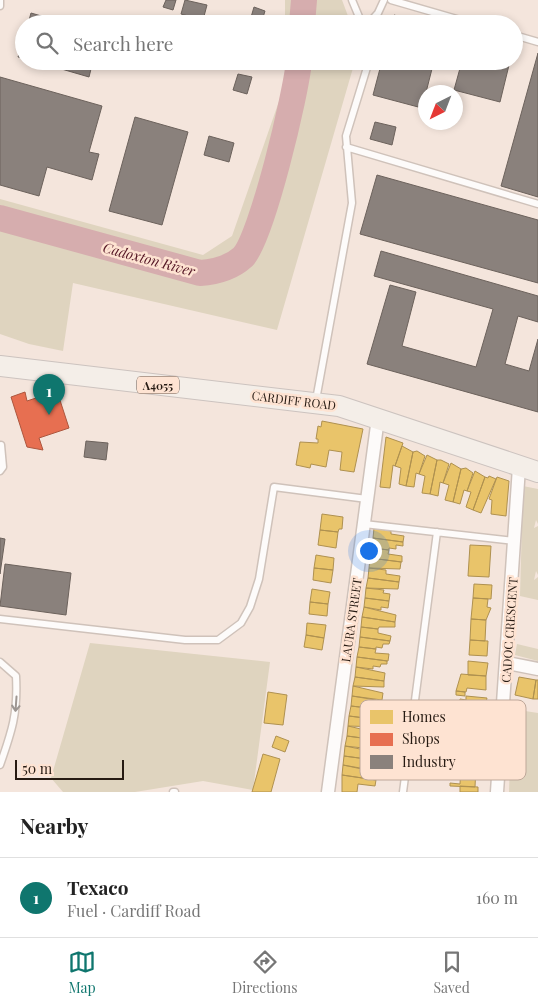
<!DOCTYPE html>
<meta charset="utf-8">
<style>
:root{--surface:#fff;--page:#f6f6f6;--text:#222;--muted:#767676;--line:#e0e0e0;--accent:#0f766e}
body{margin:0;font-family:"Playfair Display",serif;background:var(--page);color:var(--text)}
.compass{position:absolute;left:418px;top:85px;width:45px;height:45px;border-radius:50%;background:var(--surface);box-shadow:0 2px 8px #0003;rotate:222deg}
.scale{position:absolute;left:15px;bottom:12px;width:109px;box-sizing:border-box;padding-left:5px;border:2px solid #271b13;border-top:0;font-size:14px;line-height:18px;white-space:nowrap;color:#271b13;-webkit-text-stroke:4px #fee3d2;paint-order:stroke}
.you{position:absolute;left:368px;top:550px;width:18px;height:18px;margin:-12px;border:4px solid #fff;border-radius:50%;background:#1a73e8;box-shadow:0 0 0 8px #1a73e833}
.badge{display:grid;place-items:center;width:32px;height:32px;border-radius:50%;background:var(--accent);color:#fff;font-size:16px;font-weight:700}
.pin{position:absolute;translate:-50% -41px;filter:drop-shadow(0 1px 2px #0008)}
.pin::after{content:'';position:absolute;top:26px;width:18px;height:15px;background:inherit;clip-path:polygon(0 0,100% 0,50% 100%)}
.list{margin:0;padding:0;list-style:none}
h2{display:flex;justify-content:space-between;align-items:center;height:65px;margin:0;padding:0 20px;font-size:21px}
h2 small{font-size:16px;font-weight:400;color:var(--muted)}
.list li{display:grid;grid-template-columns:32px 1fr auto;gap:15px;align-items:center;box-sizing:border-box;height:80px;padding:0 20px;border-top:1px solid var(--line)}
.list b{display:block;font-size:19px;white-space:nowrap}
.list p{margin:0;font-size:16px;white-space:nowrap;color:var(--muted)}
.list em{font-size:16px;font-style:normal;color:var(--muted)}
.icon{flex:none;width:28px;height:28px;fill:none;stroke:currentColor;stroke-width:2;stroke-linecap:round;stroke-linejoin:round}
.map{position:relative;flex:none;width:538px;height:792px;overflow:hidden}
.search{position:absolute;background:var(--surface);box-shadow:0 2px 8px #0003;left:15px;right:15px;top:15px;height:55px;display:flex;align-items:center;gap:12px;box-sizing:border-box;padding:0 18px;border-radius:28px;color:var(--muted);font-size:19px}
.sheet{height:145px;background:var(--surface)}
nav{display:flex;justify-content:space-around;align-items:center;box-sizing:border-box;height:70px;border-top:1px solid var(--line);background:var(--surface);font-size:14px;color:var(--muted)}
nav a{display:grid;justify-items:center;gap:2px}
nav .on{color:var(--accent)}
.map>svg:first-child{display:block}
</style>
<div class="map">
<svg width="538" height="792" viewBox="0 0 538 792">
<rect width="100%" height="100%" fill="#f4e5dc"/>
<path fill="#dfd4bf" d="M 285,0 L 342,0 L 351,24 L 285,24 Z
M 285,61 L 355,61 L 277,330 L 73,283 L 63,351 L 29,344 L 0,334 L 0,199 L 203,255 L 232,236 L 285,84 Z
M 523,486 L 538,489 L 538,524 L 536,520 L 534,528 L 538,526 L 538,575 L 536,571 L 534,580 L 538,577 L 538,600 L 520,596 Z
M 90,643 L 270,662 L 253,790 L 203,781 L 135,792 L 63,792 L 51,778 Z
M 517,644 L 538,649 L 538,661 L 515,655 Z
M 512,709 L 538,713 L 538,792 L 509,792 Z"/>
<path fill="#e9c46a" stroke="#af9150" d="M 322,421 L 363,429 L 354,472 L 340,470 L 342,452 L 329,450 L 326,467 L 311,464 L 310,468 L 296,465 L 300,442 L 318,443 L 318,439 L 316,439 L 318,426 L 321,427 Z
M 386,437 L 403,443 L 395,466 L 393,465 L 390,488 L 380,487 Z
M 402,446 L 413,452 L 406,486 L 399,484 L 401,468 L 395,466 Z
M 417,451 L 425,456 L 419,474 L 416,473 L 414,487 L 406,486 L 413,452 Z
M 427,455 L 437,460 L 430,494 L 422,493 L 425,476 L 419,474 Z
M 437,460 L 441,460 L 449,464 L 443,483 L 440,482 L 438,496 L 430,494 Z
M 451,463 L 461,469 L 453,502 L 445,500 L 449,485 L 443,483 Z
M 466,468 L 473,473 L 467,491 L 464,490 L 460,504 L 453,502 L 461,469 Z
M 475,471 L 485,477 L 473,510 L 466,507 L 471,492 L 467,491 Z
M 489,476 L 496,479 L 481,513 L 473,510 L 485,477 L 488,478 Z
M 497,477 L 509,481 L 506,516 L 491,514 L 492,500 L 489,499 Z
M 322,514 L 343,517 L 342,529 L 339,529 L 338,532 L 320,530 Z
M 374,528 L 391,531 L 391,534 L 404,536 L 403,542 L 373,538 Z
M 320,530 L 338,532 L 336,548 L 318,545 Z
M 373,538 L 403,542 L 403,546 L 396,545 L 396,549 L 389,548 L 389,550 L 372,548 Z
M 470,545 L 491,546 L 489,577 L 468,576 Z
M 372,548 L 389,550 L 388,554 L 402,556 L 402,562 L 370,558 Z
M 316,555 L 334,558 L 333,570 L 314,568 Z
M 370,558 L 401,562 L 400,569 L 369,568 Z
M 314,568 L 333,570 L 331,583 L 313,580 Z
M 369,568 L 386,570 L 386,574 L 400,576 L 399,582 L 368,578 Z
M 368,578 L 399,582 L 398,589 L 366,588 Z
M 474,584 L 492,585 L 491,599 L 473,598 Z
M 366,588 L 384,590 L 383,593 L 390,594 L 389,601 L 365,598 Z
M 312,589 L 330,592 L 328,604 L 310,602 Z
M 365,598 L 389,601 L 388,608 L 381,607 L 381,610 L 364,607 Z
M 473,598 L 488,599 L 487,607 L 491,608 L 486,620 L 471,619 Z
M 310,602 L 328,604 L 327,616 L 309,614 Z
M 364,607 L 396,615 L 395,622 L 362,617 Z
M 362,617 L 395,622 L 395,627 L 379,627 L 378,629 L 361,627 Z
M 471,619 L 486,620 L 485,641 L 470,640 Z
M 307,623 L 326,625 L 324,638 L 306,635 Z
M 361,627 L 378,629 L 378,633 L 391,636 L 390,641 L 360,637 Z
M 306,635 L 324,638 L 322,650 L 304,647 Z
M 360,637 L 390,641 L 389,644 L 383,644 L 382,648 L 376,647 L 376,649 L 359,647 Z
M 470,640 L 488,641 L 487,656 L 469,655 Z
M 359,647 L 376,649 L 375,653 L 389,654 L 388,661 L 357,657 Z
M 357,657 L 387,661 L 387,664 L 381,664 L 380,667 L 373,666 L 373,669 L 356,667 Z
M 468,661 L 488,663 L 486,676 L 468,675 Z
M 356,667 L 385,673 L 384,681 L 355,677 Z
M 461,674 L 486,676 L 486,690 L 467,688 L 466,692 L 456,691 Z
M 355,677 L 384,681 L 384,687 L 353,686 Z
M 519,677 L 536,680 L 533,699 L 515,695 Z
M 536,680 L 538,680 L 538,699 L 533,699 Z
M 353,686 L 383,693 L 382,700 L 352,696 Z
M 456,691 L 465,692 L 465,696 L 456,695 Z
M 268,692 L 287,695 L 283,725 L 264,723 Z
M 352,696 L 376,700 L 375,706 L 368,705 L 368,708 L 351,706 Z
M 466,696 L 487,698 L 484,711 L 459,708 L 460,699 L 466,700 Z
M 351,706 L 368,708 L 367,711 L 381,713 L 380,720 L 349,716 Z
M 349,716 L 381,720 L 380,727 L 348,726 Z
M 348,726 L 378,733 L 377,740 L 347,736 Z
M 276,736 L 289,741 L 285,752 L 272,747 Z
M 347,736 L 377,740 L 376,747 L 363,745 L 363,748 L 345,746 Z
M 345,746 L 375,752 L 374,760 L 344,756 Z
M 263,754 L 280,759 L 271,792 L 252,792 Z
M 344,756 L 374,760 L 373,766 L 361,764 L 360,768 L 343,765 Z
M 343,765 L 376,772 L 376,780 L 342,775 Z
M 461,765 L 476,766 L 475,787 L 450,786 L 450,783 L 460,784 Z
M 342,775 L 376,780 L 375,786 L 358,784 L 357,792 L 342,792 Z
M 460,786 L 478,787 L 478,792 L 460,792 Z"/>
<path fill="#e76f51" stroke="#ad563e" d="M 57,391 L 69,428 L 39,438 L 43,450 L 27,447 L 11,397 L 25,392 L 27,401 Z"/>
<path fill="#8a817c" stroke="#6c625c" d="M 166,0 L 176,0 L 173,10 L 163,7 Z
M 185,0 L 207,5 L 203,20 L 181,14 Z
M 254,7 L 265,11 L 261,24 L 249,24 Z
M 31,13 L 69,24 L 28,24 Z
M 394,15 L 426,24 L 392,24 Z
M 24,38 L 24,58 L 18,57 Z
M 538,53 L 538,197 L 501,186 Z
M 34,61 L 93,61 L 89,77 Z
M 180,61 L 193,61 L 192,66 Z
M 382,61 L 434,61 L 422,108 L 373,95 Z
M 462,61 L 510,61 L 500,102 L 454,90 Z
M 238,74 L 252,77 L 247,94 L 233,90 Z
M 0,77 L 102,106 L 89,152 L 99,154 L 92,180 L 47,167 L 39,196 L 0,185 Z
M 135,117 L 188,132 L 162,225 L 109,211 Z
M 375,122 L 396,127 L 392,145 L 370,139 Z
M 209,136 L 234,143 L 229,162 L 204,155 Z
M 377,175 L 538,220 L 538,283 L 360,234 Z
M 381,251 L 538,296 L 538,322 L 518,316 L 505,364 L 529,371 L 538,339 L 538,412 L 367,364 L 390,285 L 416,292 L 402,346 L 476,367 L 493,309 L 374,276 Z
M 86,441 L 108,443 L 106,460 L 84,457 Z
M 0,538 L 5,539 L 0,574 Z
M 5,564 L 71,573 L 66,615 L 0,606 Z"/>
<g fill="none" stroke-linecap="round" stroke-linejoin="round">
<path stroke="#d6adae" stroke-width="26" d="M 302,24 L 304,0
M 0,218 L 200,273 C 216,272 231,268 243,257 C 262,237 296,94 299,61"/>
<g stroke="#cfc2ba" stroke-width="9">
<path id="service" d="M 352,0 L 362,24
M 391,0 L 474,24
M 0,6 L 0,0
M 368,24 L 378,13 L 384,0
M 514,35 L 538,42
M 346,147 L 538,204
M 316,400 L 352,203 L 346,136 L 369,61
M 0,471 L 3,467 L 1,445
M 364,524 L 514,541
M 0,619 L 185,640 L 218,640 L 241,623 L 250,607 L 259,579 L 274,487 L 367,499
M 0,662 L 16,676 C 18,713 12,731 0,765
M 173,792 L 175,792
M 403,792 L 437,532"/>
</g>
<g stroke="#cfc2ba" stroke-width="15">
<path id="minor" d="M 507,663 L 538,669
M 328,792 L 378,418
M 497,792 L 519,467"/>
</g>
<g stroke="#ccc3bf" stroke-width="22">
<path id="primary" d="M 0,366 L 339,406 L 538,472"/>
</g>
<use href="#service" stroke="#fdfbfa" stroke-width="6"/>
<use href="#minor" stroke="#fdfbfa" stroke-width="12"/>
<use href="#primary" stroke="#f4eee8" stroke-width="20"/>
</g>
<defs><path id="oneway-shaft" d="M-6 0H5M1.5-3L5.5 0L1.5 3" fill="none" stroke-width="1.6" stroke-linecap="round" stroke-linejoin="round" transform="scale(1.25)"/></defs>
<use stroke="#9d9692" href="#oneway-shaft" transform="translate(16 704) rotate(94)"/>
<g text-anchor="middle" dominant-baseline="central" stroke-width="5" stroke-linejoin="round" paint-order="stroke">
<rect fill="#fee3d2" stroke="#68574c" stroke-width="1" x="137" y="376.5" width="42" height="17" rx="4"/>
<g font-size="11" font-weight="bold" fill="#271b13">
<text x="158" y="385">A4055</text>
</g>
<g font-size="12" fill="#271b13" stroke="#fee3d2">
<text transform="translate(294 400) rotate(7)">CARDIFF ROAD</text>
<text transform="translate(351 620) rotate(-82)">LAURA STREET</text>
<text transform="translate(509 630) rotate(-86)">CADOC CRESCENT</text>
</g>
<g font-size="14" font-style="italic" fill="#541524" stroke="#fee3d2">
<text transform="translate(149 259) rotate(15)">Cadoxton River</text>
</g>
</g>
<rect x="360" y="700" width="166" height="80" rx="8" fill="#fee3d2" stroke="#bea799" stroke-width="1"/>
<rect x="370" y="710" width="23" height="14" fill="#e9c46a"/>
<rect x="370" y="733" width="23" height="13" fill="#e76f51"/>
<rect x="370" y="755" width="23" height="14" fill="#8a817c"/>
<g font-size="14" fill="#271b13">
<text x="402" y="722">Homes</text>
<text x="402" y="744">Shops</text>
<text x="402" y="767">Industry</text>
</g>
</svg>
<svg class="compass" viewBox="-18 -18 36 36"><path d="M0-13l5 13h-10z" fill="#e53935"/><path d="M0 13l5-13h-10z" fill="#767676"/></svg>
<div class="scale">50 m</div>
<div class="you"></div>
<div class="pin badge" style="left:49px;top:415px">1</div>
<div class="search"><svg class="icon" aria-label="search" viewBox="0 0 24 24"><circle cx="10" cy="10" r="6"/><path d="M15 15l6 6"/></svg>Search here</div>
</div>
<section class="sheet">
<h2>Nearby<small></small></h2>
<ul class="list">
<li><span class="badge">1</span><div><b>Texaco</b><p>Fuel · Cardiff Road</p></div><em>160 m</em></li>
</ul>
</section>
<nav>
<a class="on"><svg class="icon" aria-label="map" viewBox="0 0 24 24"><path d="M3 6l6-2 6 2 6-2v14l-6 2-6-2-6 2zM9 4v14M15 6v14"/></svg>Map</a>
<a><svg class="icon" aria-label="directions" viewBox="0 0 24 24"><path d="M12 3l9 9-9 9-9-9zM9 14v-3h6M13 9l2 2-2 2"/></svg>Directions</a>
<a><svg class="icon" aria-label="saved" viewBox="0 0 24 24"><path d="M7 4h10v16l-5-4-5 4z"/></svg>Saved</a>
</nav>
